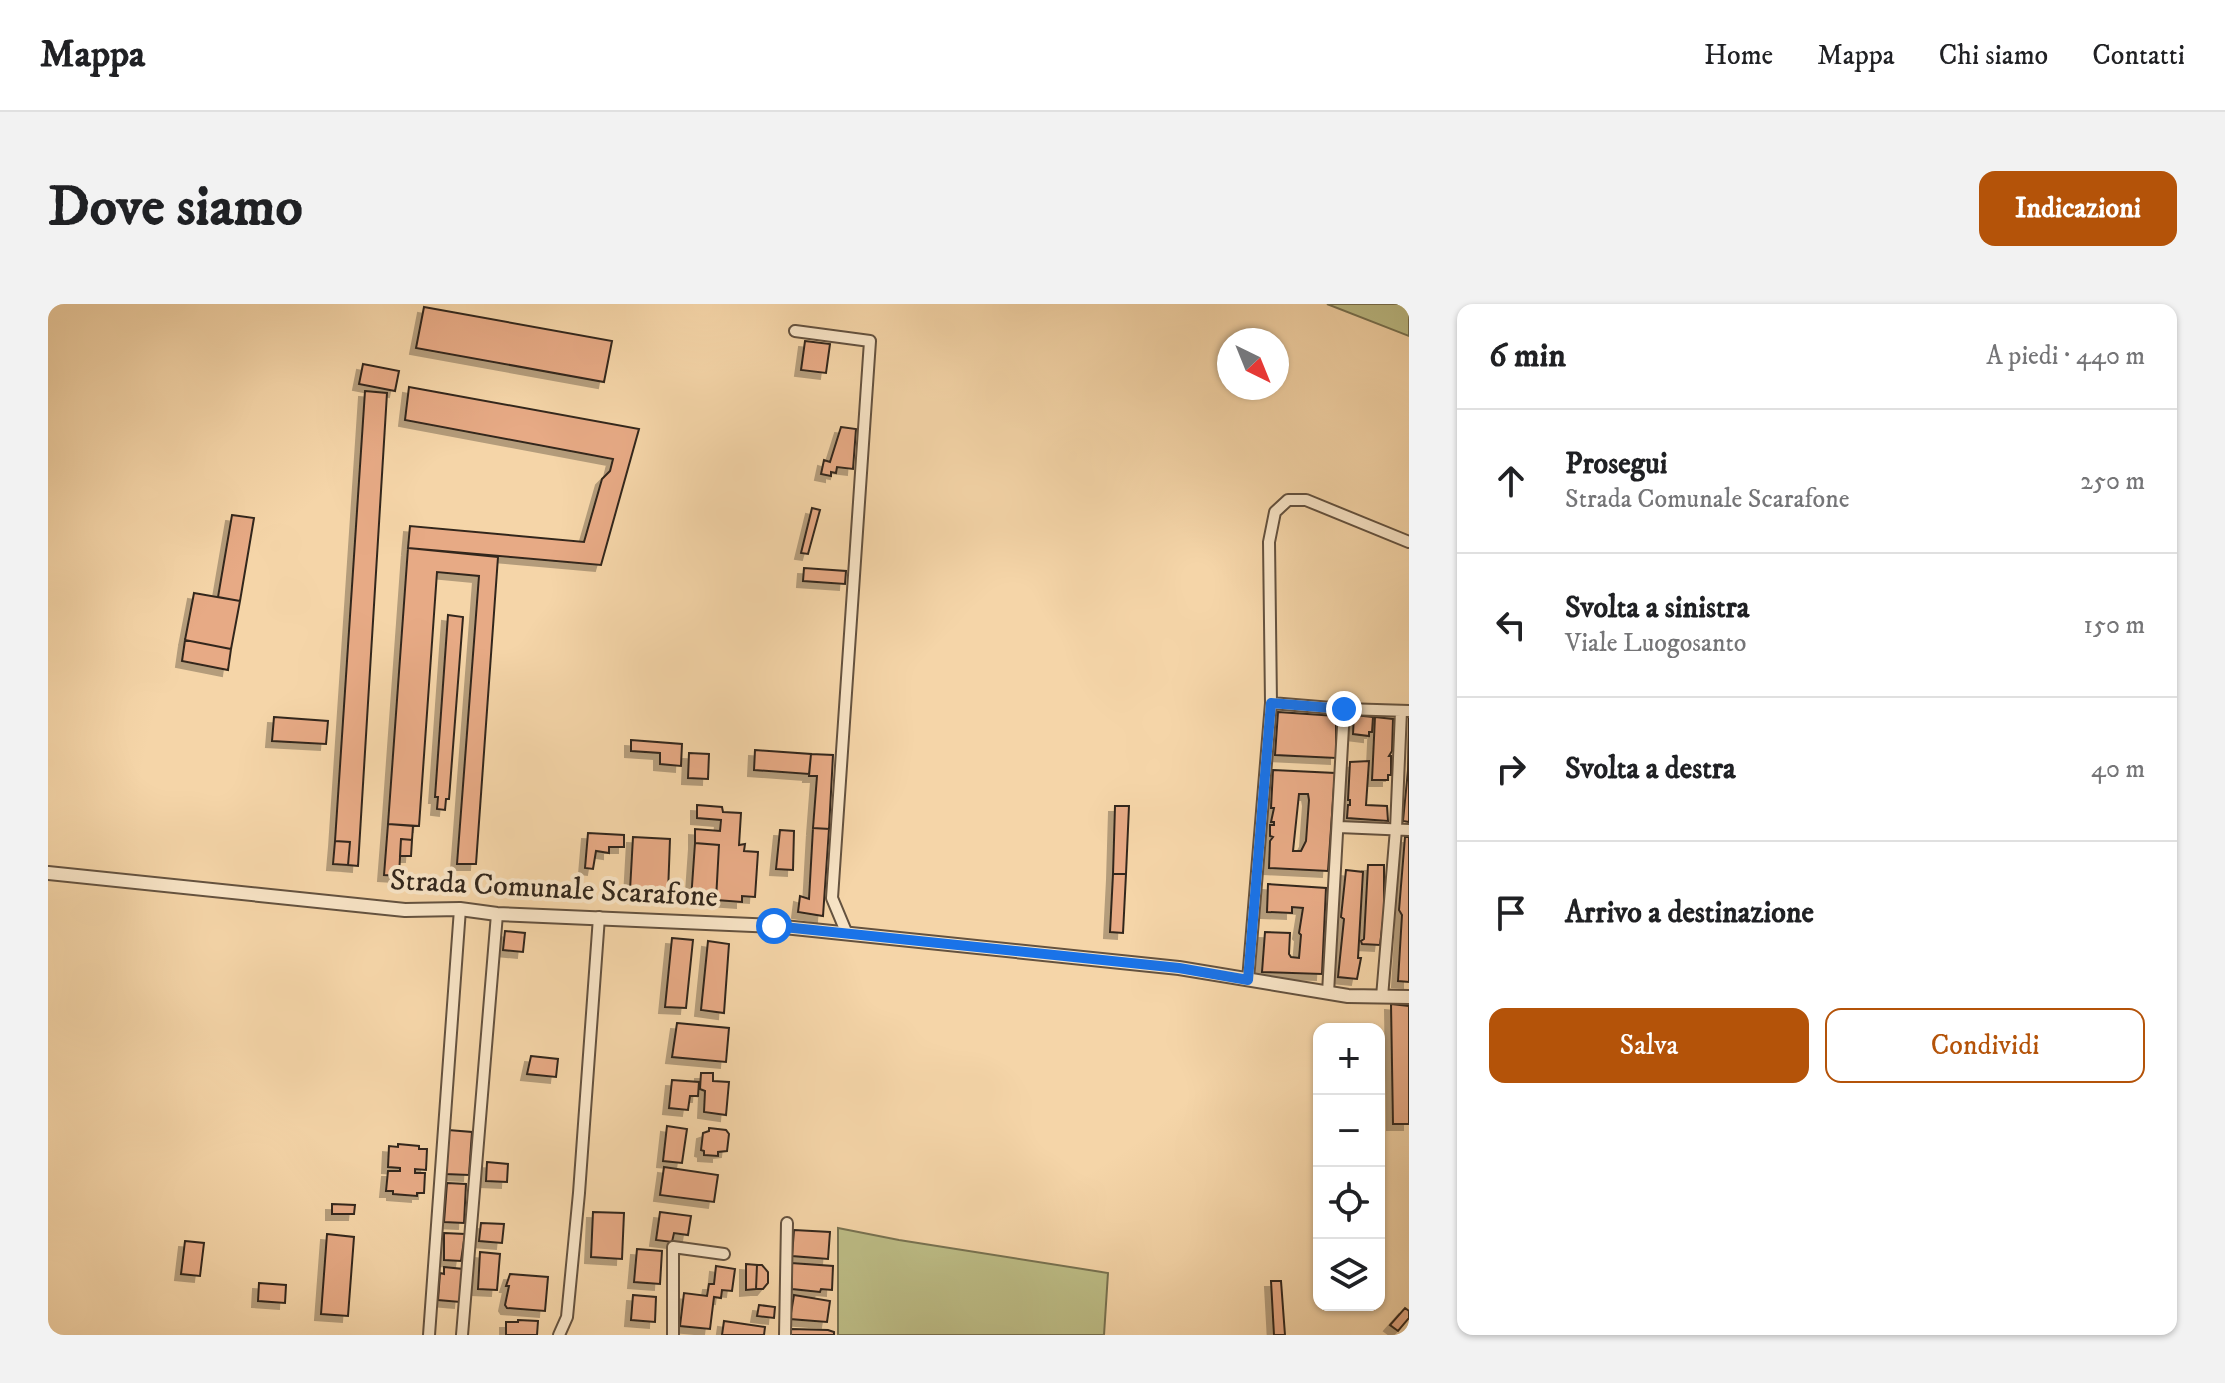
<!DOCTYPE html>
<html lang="it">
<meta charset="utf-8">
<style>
:root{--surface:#fff;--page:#f2f2f2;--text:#202124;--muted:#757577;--line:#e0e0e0;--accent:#b45309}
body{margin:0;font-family:"IM FELL DW Pica",serif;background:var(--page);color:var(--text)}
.controls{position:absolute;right:24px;bottom:24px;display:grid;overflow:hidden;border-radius:16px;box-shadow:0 2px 6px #0004}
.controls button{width:72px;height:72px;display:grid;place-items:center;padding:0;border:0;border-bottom:2px solid var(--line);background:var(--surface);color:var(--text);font:40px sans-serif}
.compass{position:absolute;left:1169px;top:24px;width:72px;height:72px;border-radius:50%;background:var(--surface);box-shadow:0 2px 6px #0004;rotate:137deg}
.stop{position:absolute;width:24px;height:24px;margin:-18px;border:6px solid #1a73e8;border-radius:50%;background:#fff}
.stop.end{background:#1a73e8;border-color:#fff;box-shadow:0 2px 8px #0008}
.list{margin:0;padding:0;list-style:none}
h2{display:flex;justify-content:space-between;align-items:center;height:104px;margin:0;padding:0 32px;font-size:34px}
h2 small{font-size:26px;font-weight:400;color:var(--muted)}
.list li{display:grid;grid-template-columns:52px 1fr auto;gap:24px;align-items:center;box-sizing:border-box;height:144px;padding:0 32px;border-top:2px solid var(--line)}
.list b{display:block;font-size:30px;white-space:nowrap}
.list p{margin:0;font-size:26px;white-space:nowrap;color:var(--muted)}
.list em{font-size:26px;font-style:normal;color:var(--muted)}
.actions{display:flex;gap:16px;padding:24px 32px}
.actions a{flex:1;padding:18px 0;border:2px solid var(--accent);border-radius:16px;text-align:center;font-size:28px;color:var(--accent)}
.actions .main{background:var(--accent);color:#fff}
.icon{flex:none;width:44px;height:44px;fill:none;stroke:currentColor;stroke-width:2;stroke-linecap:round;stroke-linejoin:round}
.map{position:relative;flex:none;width:1361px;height:1031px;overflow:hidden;border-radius:16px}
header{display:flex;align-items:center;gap:48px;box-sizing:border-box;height:112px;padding:0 40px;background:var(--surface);border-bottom:2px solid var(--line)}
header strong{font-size:38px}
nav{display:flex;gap:44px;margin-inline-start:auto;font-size:28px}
.intro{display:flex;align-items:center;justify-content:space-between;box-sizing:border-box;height:192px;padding:0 48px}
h1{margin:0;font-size:56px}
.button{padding:20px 36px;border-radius:16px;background:var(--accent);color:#fff;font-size:28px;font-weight:700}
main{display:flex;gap:48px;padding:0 48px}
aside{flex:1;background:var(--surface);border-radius:16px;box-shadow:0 2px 6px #0004}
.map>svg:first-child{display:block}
</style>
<header>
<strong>Mappa</strong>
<nav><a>Home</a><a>Mappa</a><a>Chi siamo</a><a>Contatti</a></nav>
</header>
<div class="intro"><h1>Dove siamo</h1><a class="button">Indicazioni</a></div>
<main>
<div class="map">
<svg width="1361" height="1031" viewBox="0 0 1361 1031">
<defs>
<filter id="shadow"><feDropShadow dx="-6" dy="6" stdDeviation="0" flood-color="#0004"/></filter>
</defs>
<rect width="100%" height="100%" fill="#f5d5a8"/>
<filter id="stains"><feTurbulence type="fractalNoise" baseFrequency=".0025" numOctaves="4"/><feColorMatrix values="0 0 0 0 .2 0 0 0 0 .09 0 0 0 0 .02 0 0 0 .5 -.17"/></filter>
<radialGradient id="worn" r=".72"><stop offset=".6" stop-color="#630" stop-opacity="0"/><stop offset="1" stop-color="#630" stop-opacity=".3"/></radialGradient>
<path fill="#bdbd86" stroke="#787251" stroke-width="2" d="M 1279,0 L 1361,0 L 1361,32 Z
M 790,924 L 851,936 L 1060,969 L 1056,1031 L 790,1031 Z"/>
<path fill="#e7aa85" stroke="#33271c" stroke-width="2" fill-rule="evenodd" filter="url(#shadow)" d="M 376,3 L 564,37 L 556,78 L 368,44 Z
M 757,37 L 782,40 L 778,69 L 753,66 Z
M 315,60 L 351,67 L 347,87 L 311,80 Z
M 361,83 L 591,125 L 553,261 L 360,244 L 362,222 L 536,238 L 554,175 L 562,167 L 565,155 L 357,116 Z
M 317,87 L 339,89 L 310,562 L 300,561 L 302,538 L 287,537 Z
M 793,123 L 808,125 L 805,165 L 789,163 L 788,169 L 783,168 L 783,172 L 773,170 L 776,156 L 782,158 Z
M 764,204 L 772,206 L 760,250 L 753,249 Z
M 184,211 L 206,214 L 192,297 L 170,293 Z
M 360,244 L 450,253 L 428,560 L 409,560 L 431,272 L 389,268 L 371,522 L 340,520 Z
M 756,264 L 798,267 L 797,280 L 755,277 Z
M 146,289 L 192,297 L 183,345 L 137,336 Z
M 400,311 L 415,313 L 401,495 L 398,495 L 397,506 L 389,505 L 390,493 L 387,493 Z
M 137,336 L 183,345 L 180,366 L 134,357 Z
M 1230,408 L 1288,412 L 1288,454 L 1227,451 Z
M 1306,411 L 1325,413 L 1324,428 L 1321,428 L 1321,432 L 1305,430 Z
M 226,413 L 280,417 L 278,440 L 224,437 Z
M 1327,413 L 1345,415 L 1344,447 L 1341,452 L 1343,452 L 1343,471 L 1340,471 L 1340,476 L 1324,476 Z
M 1361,414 L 1361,518 L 1355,517 L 1360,466 Z
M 583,436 L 634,440 L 633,462 L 612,460 L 612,449 L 583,447 Z
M 707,446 L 763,450 L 761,470 L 706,466 Z
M 641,449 L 661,450 L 660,475 L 640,474 Z
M 763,450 L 785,451 L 781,525 L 765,524 L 769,472 L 761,472 Z
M 1321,457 L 1318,501 L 1339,502 L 1340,517 L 1299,514 L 1300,501 L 1302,501 L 1302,496 L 1300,496 L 1302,458 Z
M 1225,466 L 1287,469 L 1280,567 L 1221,564 L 1222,537 L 1225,533 L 1222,532 L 1222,521 L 1226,521 L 1226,518 L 1223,518 L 1226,504 L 1223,504 ZM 1251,490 L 1260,490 L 1261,496 L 1258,537 L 1253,547 L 1245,547 Z
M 649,501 L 674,503 L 675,508 L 693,509 L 691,541 L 697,540 L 696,547 L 710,548 L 707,593 L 694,592 L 694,598 L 668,596 L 671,541 L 647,539 L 647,525 L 672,527 L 673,516 L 649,514 Z
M 1067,502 L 1081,502 L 1078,570 L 1065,570 Z
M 340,520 L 365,522 L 364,536 L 353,535 L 351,572 L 336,571 Z
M 765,524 L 781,525 L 775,612 L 750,608 L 752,592 L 761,595 Z
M 732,526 L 746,527 L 745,566 L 728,565 Z
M 540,529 L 576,531 L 576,543 L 561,543 L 561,549 L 548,547 L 545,565 L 537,564 Z
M 585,533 L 622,535 L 620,589 L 582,586 Z
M 1357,533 L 1361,533 L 1361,678 L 1350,677 L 1354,611 L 1351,606 Z
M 353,535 L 364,536 L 363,552 L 352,552 Z
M 287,537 L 302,538 L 300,561 L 285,560 Z
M 647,539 L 671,541 L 668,596 L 643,596 Z
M 1320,561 L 1336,561 L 1336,609 L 1332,641 L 1314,640 L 1313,637 L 1316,635 Z
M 1298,566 L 1315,568 L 1310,654 L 1313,654 L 1309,675 L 1290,673 L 1296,615 L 1293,613 Z
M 1065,570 L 1078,570 L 1075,629 L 1062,628 Z
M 1220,580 L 1278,584 L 1274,670 L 1214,668 L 1217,628 L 1242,629 L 1241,650 L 1243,653 L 1251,654 L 1253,631 L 1251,629 L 1255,604 L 1244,603 L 1244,609 L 1219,608 Z
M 457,627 L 477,629 L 475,648 L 455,646 Z
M 624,634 L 645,636 L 638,704 L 617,703 Z
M 660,637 L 681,640 L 676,709 L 653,706 Z
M 1343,700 L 1361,702 L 1361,820 L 1345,820 Z
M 629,719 L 681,724 L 678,758 L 624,753 Z
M 483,752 L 510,755 L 508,773 L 479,770 Z
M 653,769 L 665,769 L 665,777 L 681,778 L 678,811 L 656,808 L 657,787 L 652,785 Z
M 624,776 L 651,778 L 650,792 L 642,792 L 640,806 L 621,804 Z
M 619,822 L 639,825 L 634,859 L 615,857 Z
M 661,824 L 678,826 L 681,830 L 679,847 L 670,848 L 670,852 L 656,851 L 656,847 L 653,846 L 655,829 L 661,827 Z
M 400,826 L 424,828 L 421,871 L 397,870 Z
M 350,840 L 371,842 L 371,845 L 379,845 L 378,866 L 367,865 L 367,869 L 377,869 L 376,889 L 369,889 L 369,892 L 345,890 L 345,887 L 338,887 L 340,867 L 352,867 L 352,864 L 340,863 L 341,842 L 350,843 Z
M 439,858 L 460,860 L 459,878 L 438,877 Z
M 616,863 L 670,871 L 666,898 L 612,891 Z
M 399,879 L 418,880 L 416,919 L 396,918 Z
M 284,900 L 307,901 L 306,910 L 284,910 Z
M 545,908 L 576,909 L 574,955 L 543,953 Z
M 612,908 L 643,912 L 640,931 L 626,929 L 624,938 L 608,936 Z
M 433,919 L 456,920 L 454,939 L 431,937 Z
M 746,926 L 782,928 L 780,955 L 744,952 Z
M 396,929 L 417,930 L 413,957 L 396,956 Z
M 279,930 L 306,933 L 300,1012 L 273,1010 Z
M 137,937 L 156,939 L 152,972 L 133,970 Z
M 589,945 L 614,947 L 612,980 L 586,978 Z
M 432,948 L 452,950 L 449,986 L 430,985 Z
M 743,959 L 785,962 L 784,986 L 773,985 L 772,988 L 744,985 Z
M 698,960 L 709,961 L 708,985 L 698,986 Z
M 709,961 L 714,961 L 720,968 L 720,979 L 715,985 L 708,985 Z
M 668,962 L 687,965 L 684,987 L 674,986 L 673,994 L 666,993 L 662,1025 L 632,1022 L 636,989 L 659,992 L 661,980 L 666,980 Z
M 396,963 L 415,965 L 412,998 L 390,996 L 392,969 L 396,970 Z
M 462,970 L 500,973 L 497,1007 L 459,1004 L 457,1001 L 461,982 L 458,982 Z
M 1223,977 L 1233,977 L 1237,1031 L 1226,1031 Z
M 211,979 L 238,981 L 237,999 L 210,997 Z
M 585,991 L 608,993 L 607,1018 L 583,1016 Z
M 746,991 L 782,997 L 779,1018 L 742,1015 Z
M 711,1001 L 727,1003 L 726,1014 L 709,1012 Z
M 1357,1004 L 1361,1007 L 1361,1014 L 1350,1027 L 1342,1021 Z
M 470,1016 L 490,1017 L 489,1031 L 458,1031 L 458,1018 L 470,1018 Z
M 676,1017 L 717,1023 L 716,1031 L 674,1031 Z
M 743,1025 L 780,1026 L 786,1028 L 786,1031 L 743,1031 Z"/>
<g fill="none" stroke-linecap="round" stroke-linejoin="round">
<g stroke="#64523f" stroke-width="14">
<path id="minor" d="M 747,27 L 822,37 L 784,594 L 799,630
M 1223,399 L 1296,405 L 1361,407
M 1291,523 L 1361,526
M 1200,676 L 1223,399 L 1221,238 L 1227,208 L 1240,196 L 1258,196 L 1361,238
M 1280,689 L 1296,405
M 1334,693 L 1348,525 L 1353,407
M 381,1031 L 412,605
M 414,1031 L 449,610
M 511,1031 L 519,1013 L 531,889 L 551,613
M 625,1031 L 625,943 L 676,950
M 737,1031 L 739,919"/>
</g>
<g stroke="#64523f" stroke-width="16">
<path id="tertiary" d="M 0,569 L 357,606 L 412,605 L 449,610 L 726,622 L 1131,664 L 1300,692 L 1361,693"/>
</g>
<use href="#minor" stroke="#f8e4c6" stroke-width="10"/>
<use href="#tertiary" stroke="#f8e4c6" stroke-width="12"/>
</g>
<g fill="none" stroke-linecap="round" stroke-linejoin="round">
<path stroke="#1a73e8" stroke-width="10" d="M 726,622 L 1131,664 L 1200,676 L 1223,399 L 1296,405"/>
</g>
<g text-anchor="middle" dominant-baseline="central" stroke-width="8" stroke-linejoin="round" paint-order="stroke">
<g font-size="30" fill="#33271c" stroke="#f8e4c6">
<text transform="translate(506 585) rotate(3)">Strada Comunale Scarafone</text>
</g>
</g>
<rect width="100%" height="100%" filter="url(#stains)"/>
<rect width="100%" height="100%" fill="url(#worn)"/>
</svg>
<div class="controls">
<button>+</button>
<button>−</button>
<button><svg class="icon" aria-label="locate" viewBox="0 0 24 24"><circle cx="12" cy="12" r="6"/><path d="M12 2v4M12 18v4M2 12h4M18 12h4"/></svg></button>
<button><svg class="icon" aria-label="layers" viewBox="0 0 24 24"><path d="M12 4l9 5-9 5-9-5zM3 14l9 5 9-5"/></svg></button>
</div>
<svg class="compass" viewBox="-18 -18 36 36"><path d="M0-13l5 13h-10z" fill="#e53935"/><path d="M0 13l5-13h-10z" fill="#757577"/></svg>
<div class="stop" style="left:726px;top:622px"></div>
<div class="stop end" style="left:1296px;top:405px"></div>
</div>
<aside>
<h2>6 min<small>A piedi · 440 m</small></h2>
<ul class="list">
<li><svg class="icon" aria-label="ahead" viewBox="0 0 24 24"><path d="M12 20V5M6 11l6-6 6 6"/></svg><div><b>Prosegui</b><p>Strada Comunale Scarafone</p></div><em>250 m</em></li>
<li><svg class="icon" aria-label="left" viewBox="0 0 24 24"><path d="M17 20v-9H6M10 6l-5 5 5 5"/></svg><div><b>Svolta a sinistra</b><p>Viale Luogosanto</p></div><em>150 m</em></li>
<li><svg class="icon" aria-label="right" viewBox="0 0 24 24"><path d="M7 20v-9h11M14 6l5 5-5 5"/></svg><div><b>Svolta a destra</b></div><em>40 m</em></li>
<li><svg class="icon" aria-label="arrive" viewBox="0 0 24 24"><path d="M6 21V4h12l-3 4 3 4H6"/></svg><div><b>Arrivo a destinazione</b></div></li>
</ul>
<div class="actions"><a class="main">Salva</a><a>Condividi</a></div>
</aside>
</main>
